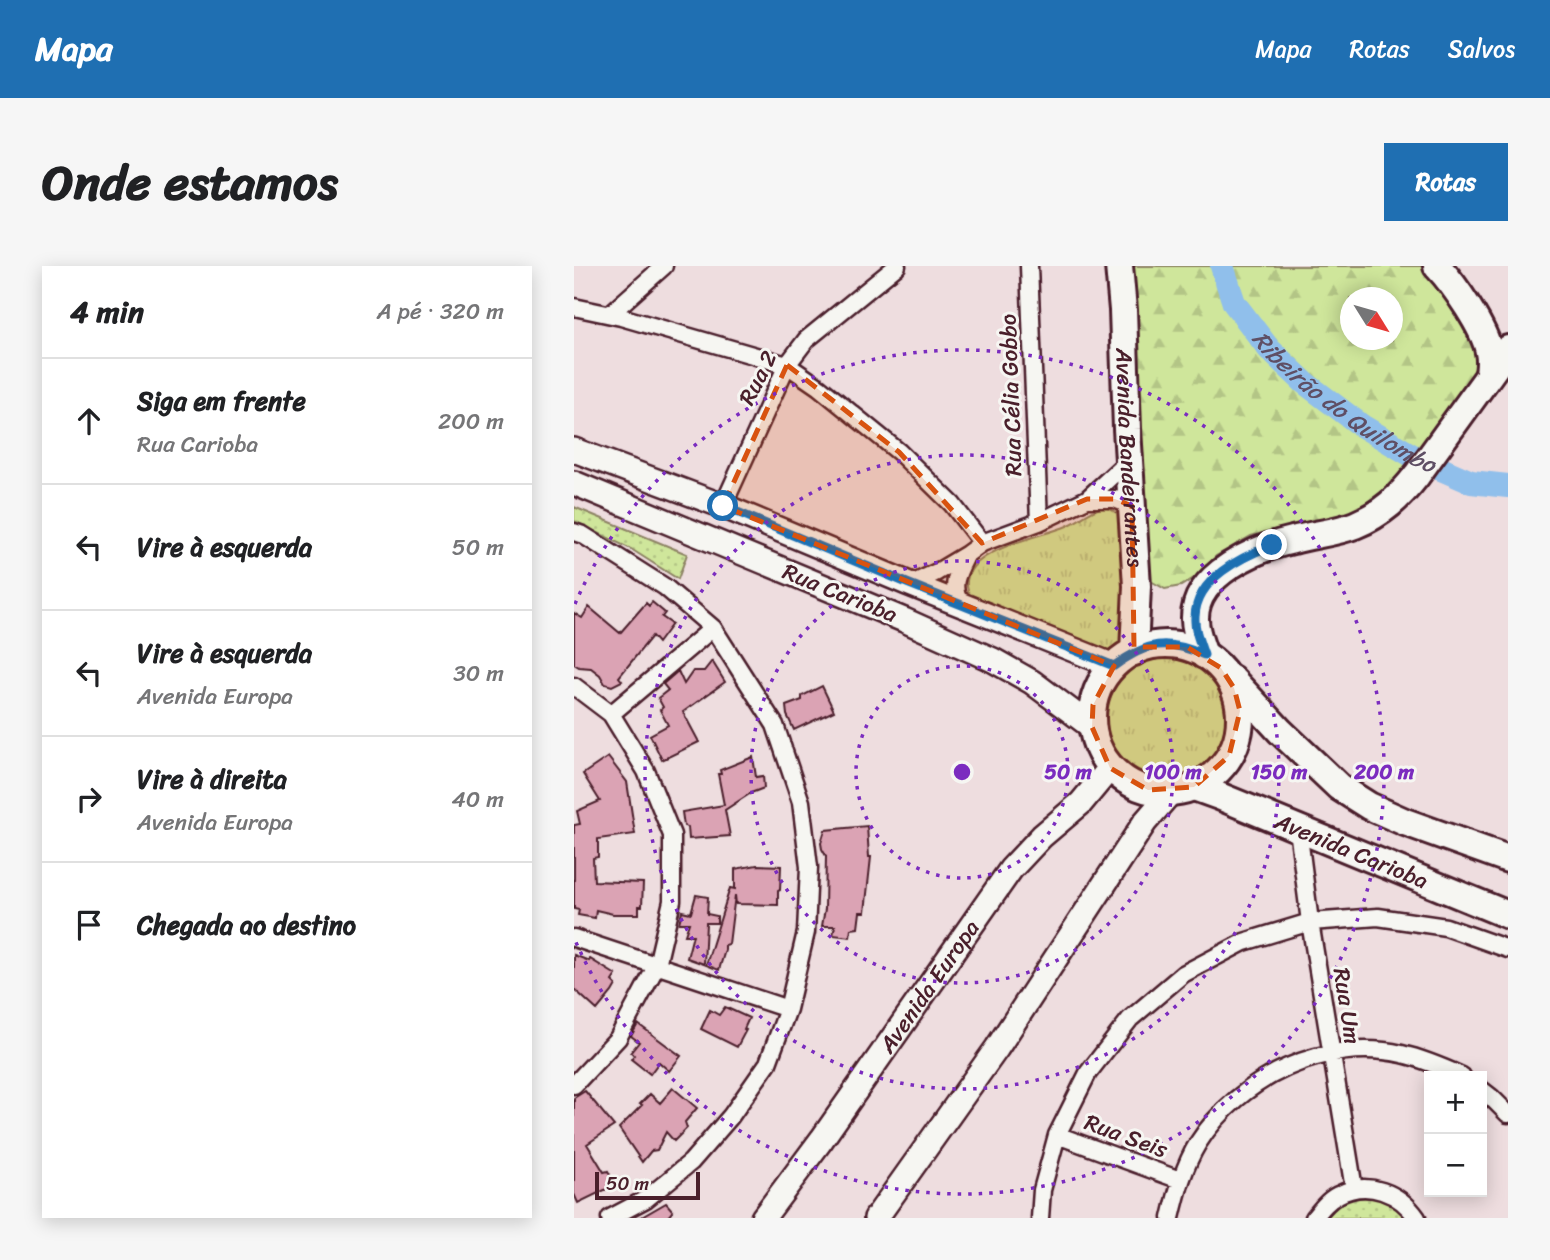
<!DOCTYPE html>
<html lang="pt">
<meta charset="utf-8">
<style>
:root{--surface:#fff;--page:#f6f6f6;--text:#202124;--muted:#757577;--line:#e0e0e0;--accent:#1f6fb2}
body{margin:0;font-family:Sriracha,sans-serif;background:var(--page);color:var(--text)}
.controls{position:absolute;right:21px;bottom:21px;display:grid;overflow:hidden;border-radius:0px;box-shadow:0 4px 18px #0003}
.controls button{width:63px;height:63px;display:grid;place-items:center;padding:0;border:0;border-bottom:2px solid var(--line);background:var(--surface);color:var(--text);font:35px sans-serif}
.compass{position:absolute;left:766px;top:21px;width:63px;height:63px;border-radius:50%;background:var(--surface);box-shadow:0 4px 18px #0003;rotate:127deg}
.scale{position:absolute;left:21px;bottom:18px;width:105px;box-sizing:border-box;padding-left:7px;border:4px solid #4a1f2b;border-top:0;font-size:19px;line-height:24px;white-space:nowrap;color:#4a1f2b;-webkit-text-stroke:5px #f6f6f2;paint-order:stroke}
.stop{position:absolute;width:21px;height:21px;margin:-16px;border:5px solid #1f6fb2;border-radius:50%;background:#fff}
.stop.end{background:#1f6fb2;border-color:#fff;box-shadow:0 2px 7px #0008}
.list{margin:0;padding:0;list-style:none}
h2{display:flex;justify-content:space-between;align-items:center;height:91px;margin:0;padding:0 28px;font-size:30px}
h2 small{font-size:23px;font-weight:400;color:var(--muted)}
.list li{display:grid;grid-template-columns:46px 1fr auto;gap:21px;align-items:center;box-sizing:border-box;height:126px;padding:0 28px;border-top:2px solid var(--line)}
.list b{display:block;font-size:26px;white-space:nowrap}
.list p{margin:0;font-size:23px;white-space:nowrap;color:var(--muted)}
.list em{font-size:23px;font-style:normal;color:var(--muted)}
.icon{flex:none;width:38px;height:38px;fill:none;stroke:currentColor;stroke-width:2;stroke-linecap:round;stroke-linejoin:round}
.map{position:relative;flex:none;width:934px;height:952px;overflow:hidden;border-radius:0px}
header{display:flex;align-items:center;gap:42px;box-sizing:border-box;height:98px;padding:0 35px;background:var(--accent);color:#fff}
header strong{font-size:33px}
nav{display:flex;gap:38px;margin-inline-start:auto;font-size:24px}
.intro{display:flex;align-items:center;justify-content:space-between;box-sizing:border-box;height:168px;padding:0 42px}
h1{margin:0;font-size:49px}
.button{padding:18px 32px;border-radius:0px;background:var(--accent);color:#fff;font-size:24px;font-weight:700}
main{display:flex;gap:42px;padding:0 42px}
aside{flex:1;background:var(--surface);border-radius:0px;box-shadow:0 4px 18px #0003}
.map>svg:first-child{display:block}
</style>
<header>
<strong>Mapa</strong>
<nav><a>Mapa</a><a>Rotas</a><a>Salvos</a></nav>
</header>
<div class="intro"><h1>Onde estamos</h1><a class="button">Rotas</a></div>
<main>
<aside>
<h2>4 min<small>A pé · 320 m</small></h2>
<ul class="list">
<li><svg class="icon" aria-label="ahead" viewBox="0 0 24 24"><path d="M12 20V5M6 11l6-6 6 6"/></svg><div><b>Siga em frente</b><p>Rua Carioba</p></div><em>200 m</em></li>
<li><svg class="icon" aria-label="left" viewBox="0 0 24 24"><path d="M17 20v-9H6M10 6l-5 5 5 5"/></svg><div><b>Vire à esquerda</b></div><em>50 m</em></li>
<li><svg class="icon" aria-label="left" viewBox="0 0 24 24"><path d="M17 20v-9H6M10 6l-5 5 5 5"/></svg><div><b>Vire à esquerda</b><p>Avenida Europa</p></div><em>30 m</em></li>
<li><svg class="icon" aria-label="right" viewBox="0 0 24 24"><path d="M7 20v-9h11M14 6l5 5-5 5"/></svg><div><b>Vire à direita</b><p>Avenida Europa</p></div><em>40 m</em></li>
<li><svg class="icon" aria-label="arrive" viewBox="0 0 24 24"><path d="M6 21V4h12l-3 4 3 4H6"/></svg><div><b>Chegada ao destino</b></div></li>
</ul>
</aside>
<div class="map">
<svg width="934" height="952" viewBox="0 0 934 952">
<defs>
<pattern id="grass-tufts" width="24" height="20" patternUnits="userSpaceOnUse" patternTransform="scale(1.75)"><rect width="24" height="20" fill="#cfe69b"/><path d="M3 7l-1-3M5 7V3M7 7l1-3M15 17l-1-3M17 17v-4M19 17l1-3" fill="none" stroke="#b3c586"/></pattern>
<pattern id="forest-firs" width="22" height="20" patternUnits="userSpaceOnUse" patternTransform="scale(1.75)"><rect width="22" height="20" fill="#cfe69b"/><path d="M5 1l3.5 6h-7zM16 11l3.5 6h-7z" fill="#b3c586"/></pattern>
<pattern id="park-dots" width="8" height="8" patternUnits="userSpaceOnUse" patternTransform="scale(1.75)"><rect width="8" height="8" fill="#cfe69b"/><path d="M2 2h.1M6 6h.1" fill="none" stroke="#b3c586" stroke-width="1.8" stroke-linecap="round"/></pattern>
</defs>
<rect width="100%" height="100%" fill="#eedddf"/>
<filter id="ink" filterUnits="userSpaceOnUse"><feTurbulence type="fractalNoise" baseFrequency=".0143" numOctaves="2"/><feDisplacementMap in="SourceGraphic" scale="14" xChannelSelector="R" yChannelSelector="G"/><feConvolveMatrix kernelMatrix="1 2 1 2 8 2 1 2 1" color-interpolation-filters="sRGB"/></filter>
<g filter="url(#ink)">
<path fill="url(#grass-tufts)" stroke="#8c8263" stroke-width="2" d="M 526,242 L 534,242 L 546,249 L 556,370 L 548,382 L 535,388 L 397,332 C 372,286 466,272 493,260 C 505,255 514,246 526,242 Z
M525 453a67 67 0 1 1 134 0a67 67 0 1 1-134 0Z"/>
<path fill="url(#forest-firs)" stroke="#8c8263" stroke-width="2" fill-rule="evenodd" d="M 554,0 L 850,0 L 907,82 L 905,102 L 833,203 L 791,246 L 736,261 L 708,262 L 677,270 L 642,290 L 623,310 L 607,320 L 591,323 L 575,314 ZM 776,32 L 818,32 L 818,74 L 776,74 Z"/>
<path fill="url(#park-dots)" stroke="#8c8263" stroke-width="2" d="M 0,241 L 113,288 L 104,313 L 57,283 L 0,255 Z
M 799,929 L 814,933 L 835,952 L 753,952 C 764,935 779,930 799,929 Z"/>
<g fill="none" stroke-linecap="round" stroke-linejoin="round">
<path stroke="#90bfeb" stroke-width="24" id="s1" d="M 648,0 L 660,37 L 695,83 L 731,117 L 788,160 L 844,193 L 897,216 L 934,220"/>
</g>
<path fill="#dba3b4" stroke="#4a1f2b" stroke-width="2" d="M 78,336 L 91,347 L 88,351 L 98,358 L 84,377 L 78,370 L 45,411 L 48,415 L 38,420 L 31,418 L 26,409 L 17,402 L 5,401 L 0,398 L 0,347 L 8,352 L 15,341 L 46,367 L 72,337 L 75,340 Z
M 138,395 L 151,416 L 109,446 L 125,476 L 88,494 L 76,469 L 94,459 L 86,444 L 89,441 L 84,432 L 94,424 L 89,418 L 104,405 L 110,418 L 119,405 L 130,405 Z
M 248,420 L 260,445 L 220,464 L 213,449 L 212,440 L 228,434 L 228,430 Z
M 34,491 L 53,516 L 61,568 L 24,573 L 24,591 L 19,592 L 20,615 L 69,617 L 68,640 L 65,640 L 65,648 L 39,648 L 22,644 L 21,652 L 4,649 L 5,644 L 0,643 L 0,559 L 6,558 L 3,545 L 26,535 L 9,508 Z
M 179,491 L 182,511 L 189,510 L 190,522 L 177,527 L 151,544 L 156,570 L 115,573 L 114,561 L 110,560 L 108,546 L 150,539 L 144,508 L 147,508 L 146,504 Z
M 293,560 L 295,591 L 297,591 L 291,646 L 286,646 L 284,662 L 277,663 L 276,671 L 259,669 L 261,660 L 248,660 L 251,643 L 252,590 L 248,583 L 247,577 L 251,564 Z
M 183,599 L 207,600 L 206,624 L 204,625 L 204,639 L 162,638 L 161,629 L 155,678 L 151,679 L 151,684 L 145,704 L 132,699 L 156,622 L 161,623 L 161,603 Z
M 122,629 L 134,631 L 133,648 L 143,650 L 143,657 L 132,657 L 130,698 L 113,692 L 119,669 L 111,669 L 115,657 L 105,657 L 108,645 L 117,647 Z
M 0,689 L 15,695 L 16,693 L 42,709 L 38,715 L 42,719 L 38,726 L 23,744 L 0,723 Z
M 151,741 L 175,752 L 170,763 L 172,764 L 163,781 L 127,763 L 136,744 L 145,749 Z
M 64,758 L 107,790 L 95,805 L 85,796 L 76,808 L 57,793 L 60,789 L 57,786 L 65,776 L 57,770 Z
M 99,822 L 123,842 L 111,856 L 113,862 L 100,875 L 92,866 L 83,884 L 77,885 L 68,896 L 45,862 L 68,839 L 66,838 L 76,828 L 86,837 Z
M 11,825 L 40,860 L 13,878 L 30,906 L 34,905 L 41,919 L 4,937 L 0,928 L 0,832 Z
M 92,937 L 99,945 L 93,952 L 66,952 Z"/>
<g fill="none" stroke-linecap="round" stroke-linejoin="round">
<g stroke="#4a1f2b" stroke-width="21">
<path id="minor" d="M 455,0 L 465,256
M 0,41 L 47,51 L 213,99 L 245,121 L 325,186 L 378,238 L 408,277
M 36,48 L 90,0
M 513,233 L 541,233 L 558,240
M 149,240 L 213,99 L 232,74 L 323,0
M 0,266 L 9,269 L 91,321 L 139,362 L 201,459 L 227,536 L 235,601 L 232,666 L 214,743 L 194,797 L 157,850 L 117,896 L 72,933 L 36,952
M 333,317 L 342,316 L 363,306 L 393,288 L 408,277 L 465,256 L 513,233 L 555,194
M 387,338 C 375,320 384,306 393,288
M 0,420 L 37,448 L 72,505 L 98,569 L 98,635 L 83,699 L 44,772 L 0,819
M 37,448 L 139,362
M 724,563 L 736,656 L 780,923
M 0,672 L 214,743
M 908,824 L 917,831 L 934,848
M 483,869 L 606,914
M 466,952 L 468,924 L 483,869 L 514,807 L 556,753 L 609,708 L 670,676 L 736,656 L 804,651 L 872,661 L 934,683
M 597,952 C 603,926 610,900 624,877 C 666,811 751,771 828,788 C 849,793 868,801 888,810
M 740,952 C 747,943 754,934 764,929 C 794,913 826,927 843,952"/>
</g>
<g stroke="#4a1f2b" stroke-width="28">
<g id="secondary">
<path d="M 0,184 L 149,240 L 333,317 L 540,400"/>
<path d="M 0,217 L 330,354 L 419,394 L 458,416 L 518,461"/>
<path id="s2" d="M 189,952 L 248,873 L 437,603 L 468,570 L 507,537 L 536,502"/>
<path d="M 302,952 L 423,782 L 571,556 L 597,526"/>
</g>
</g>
<g stroke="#4a1f2b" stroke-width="32">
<g id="primary">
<path id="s3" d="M 545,0 L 549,44 L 553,163 L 563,320 L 560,386"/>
<path d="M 863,0 C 880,18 911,63 915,86 C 917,94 916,101 915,108"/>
<circle cx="592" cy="452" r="74"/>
<path d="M 630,389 C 626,377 621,365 621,353 C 620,308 683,282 719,274 C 740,268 761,267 781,259 C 808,248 826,231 843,209 L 934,83"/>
<path d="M 658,413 L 706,465 L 765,521 L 795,540 L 831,556 L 934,593"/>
<path id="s4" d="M 620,521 L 645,530 L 934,649"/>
</g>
</g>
<use href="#minor" stroke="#f6f6f2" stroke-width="16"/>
<use href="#secondary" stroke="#f6f6f2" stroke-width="23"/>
<use href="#primary" stroke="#f6f6f2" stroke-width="26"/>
</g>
</g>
<g fill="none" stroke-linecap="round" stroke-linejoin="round" filter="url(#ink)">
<path stroke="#1f6fb2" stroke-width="9" d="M 149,240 L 333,317 L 540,400 C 574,376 592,372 630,389 C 626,377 620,364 621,351 C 622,312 668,291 698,279"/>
</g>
<path fill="#d8530f" fill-opacity="0.2" stroke="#d8530f" stroke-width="5" stroke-dasharray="14 9" stroke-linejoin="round" d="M 213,99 L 325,186 L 408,277 L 513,233 L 541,233 L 558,240 L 560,381 L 613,381 L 647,402 L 660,422 L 666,445 L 655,490 L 620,521 L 574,524 L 536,502 L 518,461 L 519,439 L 540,400 L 149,240 Z"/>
<g fill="none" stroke="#7b2cbf" stroke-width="3.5" stroke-dasharray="3.5 7">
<circle cx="388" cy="506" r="106"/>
<circle cx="388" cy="506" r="211"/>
<circle cx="388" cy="506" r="317"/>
<path d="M1 338A422 422 0 1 1 1 674"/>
</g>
<g text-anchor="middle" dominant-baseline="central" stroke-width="6" stroke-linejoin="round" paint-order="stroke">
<g font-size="23" fill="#4a1f2b" stroke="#f6f6f2">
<text transform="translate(184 112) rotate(-63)">Rua 2</text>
<text transform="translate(437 129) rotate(-92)">Rua Célia Gobbo</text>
<text stroke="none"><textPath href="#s3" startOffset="192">Avenida Bandeirantes</textPath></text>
<text transform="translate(266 327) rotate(22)">Rua Carioba</text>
<text stroke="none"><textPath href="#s4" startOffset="170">Avenida Carioba</textPath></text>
<text stroke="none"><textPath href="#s2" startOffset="285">Avenida Europa</textPath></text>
<text transform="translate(773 740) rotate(81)">Rua Um</text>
<text transform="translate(552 870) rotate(20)">Rua Seis</text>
</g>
<g font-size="24" font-style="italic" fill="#5f4f65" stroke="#f6f6f2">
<text stroke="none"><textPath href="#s1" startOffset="189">Ribeirão do Quilombo</textPath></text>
</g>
</g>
<circle cx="388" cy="506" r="10" fill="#7b2cbf" stroke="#f6f6f2" stroke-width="3.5"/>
<g font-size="21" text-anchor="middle" font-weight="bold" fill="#7b2cbf" stroke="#f6f6f2" stroke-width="6" stroke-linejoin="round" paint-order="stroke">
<text x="494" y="513">50 m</text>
<text x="599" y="513">100 m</text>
<text x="705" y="513">150 m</text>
<text x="810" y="513">200 m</text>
</g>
</svg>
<div class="controls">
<button>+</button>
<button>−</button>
</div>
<svg class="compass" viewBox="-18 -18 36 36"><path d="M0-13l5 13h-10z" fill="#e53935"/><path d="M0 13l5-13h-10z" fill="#757577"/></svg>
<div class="scale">50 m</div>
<div class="stop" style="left:149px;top:240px"></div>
<div class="stop end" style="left:698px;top:279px"></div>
</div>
</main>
